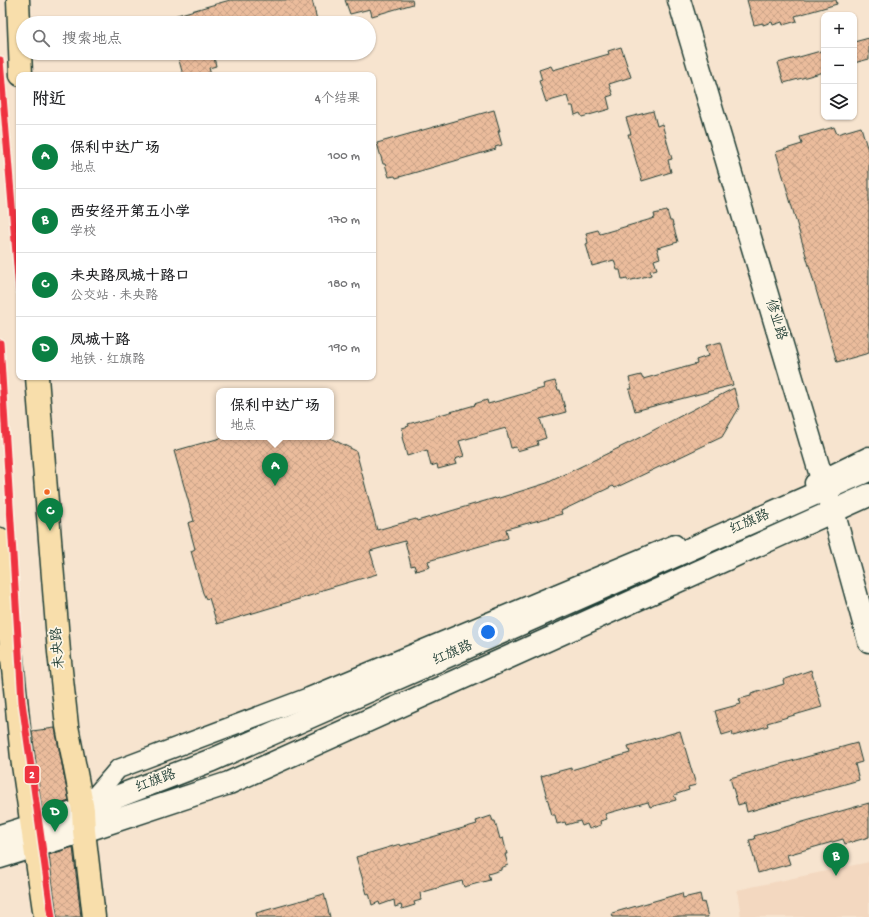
<!DOCTYPE html>
<html lang="zh">
<meta charset="utf-8">
<style>
:root{--surface:#fff;--page:#f6f6f6;--text:#202124;--muted:#757577;--line:#e0e0e0;--accent:#0b8043}
body{margin:0;font-family:"Gochi Hand","LXGW WenKai TC",sans-serif;background:var(--page);color:var(--text)}
.controls{position:absolute;right:12px;top:12px;display:grid;overflow:hidden;border-radius:8px;box-shadow:0 1px 3px #0004}
.controls button{width:36px;height:36px;display:grid;place-items:center;padding:0;border:0;border-bottom:1px solid var(--line);background:var(--surface);color:var(--text);font:20px sans-serif}
.you{position:absolute;left:488px;top:632px;width:14px;height:14px;margin:-10px;border:3px solid #fff;border-radius:50%;background:#1a73e8;box-shadow:0 0 0 6px #1a73e833}
.badge{display:grid;place-items:center;width:26px;height:26px;border-radius:50%;background:var(--accent);color:#fff;font-size:13px;font-weight:700}
.pin{position:absolute;translate:-50% -33px;filter:drop-shadow(0 1px 2px #0008)}
.pin::after{content:'';position:absolute;top:21px;width:14px;height:12px;background:inherit;clip-path:polygon(0 0,100% 0,50% 100%)}
.popup{position:absolute;left:216px;top:388px;width:118px;height:52px;box-sizing:border-box;display:grid;place-content:center;border-radius:8px;background:var(--surface);filter:drop-shadow(0 1px 3px #0005);font-size:13px;white-space:nowrap;color:var(--muted)}
.popup b{font-size:15px;color:var(--text)}
.popup::after{content:'';position:absolute;left:50%;top:100%;margin-left:-8px;border:8px solid transparent;border-top-color:var(--surface)}
.list{margin:0;padding:0;list-style:none}
h2{display:flex;justify-content:space-between;align-items:center;height:52px;margin:0;padding:0 16px;font-size:17px}
h2 small{font-size:13px;font-weight:400;color:var(--muted)}
.list li{display:grid;grid-template-columns:26px 1fr auto;gap:12px;align-items:center;box-sizing:border-box;height:64px;padding:0 16px;border-top:1px solid var(--line)}
.list b{display:block;font-size:15px;white-space:nowrap}
.list p{margin:0;font-size:13px;white-space:nowrap;color:var(--muted)}
.list em{font-size:13px;font-style:normal;color:var(--muted)}
.icon{flex:none;width:22px;height:22px;fill:none;stroke:currentColor;stroke-width:2;stroke-linecap:round;stroke-linejoin:round}
.map{position:relative;flex:none;width:869px;height:917px;overflow:hidden}
.search{position:absolute;background:var(--surface);box-shadow:0 1px 3px #0004;left:16px;top:16px;width:360px;height:44px;display:flex;align-items:center;gap:10px;box-sizing:border-box;padding:0 14px;border-radius:22px;color:var(--muted);font-size:15px}
.panel{position:absolute;background:var(--surface);box-shadow:0 1px 3px #0004;left:16px;top:72px;width:360px;height:308px;border-radius:8px}
.map>svg:first-child{display:block}
</style>
<div class="map">
<svg width="869" height="917" viewBox="0 0 869 917">
<defs>
<pattern id="building-cross-hatch" width="8" height="8" patternUnits="userSpaceOnUse"><rect width="8" height="8" fill="#ebbc9c"/><path d="M0 0l8 8M0 8l8-8" fill="none" stroke="#c9a287"/></pattern>
</defs>
<rect width="100%" height="100%" fill="#f7e4cf"/>
<filter id="ink" filterUnits="userSpaceOnUse"><feTurbulence type="fractalNoise" baseFrequency=".025" numOctaves="2"/><feDisplacementMap in="SourceGraphic" scale="8" xChannelSelector="R" yChannelSelector="G"/><feConvolveMatrix kernelMatrix="1 2 1 2 8 2 1 2 1" color-interpolation-filters="sRGB"/></filter>
<g filter="url(#ink)">
<path fill="#f3d8c0" d="M 869,862 L 869,917 L 741,917 L 737,890 Z"/>
<path fill="url(#building-cross-hatch)" stroke="#1f3d34" d="M 230,0 L 312,0 L 317,20 L 308,23 L 163,23 L 163,19 Z
M 345,0 L 412,0 L 413,4 L 372,16 L 370,9 L 350,14 Z
M 747,0 L 836,0 L 837,4 L 795,16 L 797,21 L 783,25 L 782,22 L 773,25 L 772,22 L 763,25 L 763,23 L 754,25 Z
M 869,38 L 869,59 L 854,63 L 854,42 Z
M 621,47 L 631,77 L 609,84 L 613,95 L 607,97 L 610,109 L 582,117 L 580,113 L 575,115 L 573,106 L 570,106 L 567,96 L 546,102 L 539,81 L 542,80 L 539,70 L 551,66 L 553,70 L 609,54 L 608,51 Z
M 824,50 L 824,72 L 784,83 L 778,63 Z
M 177,53 L 213,53 L 216,66 L 209,68 L 211,75 L 183,75 Z
M 494,110 L 500,131 L 498,131 L 502,145 L 495,147 L 496,149 L 396,178 L 395,176 L 389,177 L 385,164 L 383,164 L 377,143 Z
M 653,111 L 657,126 L 662,124 L 672,159 L 668,160 L 671,172 L 642,181 L 628,134 L 631,134 L 626,118 Z
M 834,127 L 837,134 L 861,127 L 869,154 L 869,353 L 837,362 L 776,152 L 802,144 L 800,137 Z
M 667,211 L 670,221 L 672,221 L 678,242 L 657,248 L 660,258 L 654,260 L 657,269 L 650,271 L 651,275 L 628,281 L 627,278 L 622,279 L 620,270 L 617,270 L 614,260 L 592,266 L 586,244 L 588,243 L 586,233 L 598,230 L 600,234 L 655,218 L 654,214 Z
M 721,342 L 733,385 L 635,411 L 629,389 L 632,389 L 629,378 L 641,375 L 643,379 L 697,364 L 696,360 L 708,356 L 705,346 Z
M 555,381 L 558,390 L 560,390 L 566,412 L 540,419 L 546,438 L 537,441 L 538,445 L 517,451 L 516,447 L 511,448 L 506,428 L 459,441 L 464,456 L 455,459 L 457,464 L 438,469 L 437,464 L 431,466 L 427,450 L 407,456 L 402,437 L 404,436 L 402,428 L 409,426 L 408,424 L 475,405 L 474,404 L 487,400 L 488,404 L 544,388 L 543,384 Z
M 734,388 L 739,408 L 722,437 L 615,488 L 613,486 L 561,511 L 562,514 L 506,529 L 508,538 L 428,561 L 430,567 L 416,571 L 414,565 L 411,566 L 405,541 L 370,551 L 377,574 L 319,591 L 319,593 L 217,624 L 209,598 L 206,599 L 203,593 L 191,551 L 195,549 L 188,523 L 194,521 L 174,451 L 224,437 L 328,437 L 356,451 L 377,530 L 416,519 L 417,521 L 495,498 L 496,499 L 547,483 L 631,442 Z
M 811,670 L 822,707 L 767,723 L 768,726 L 733,736 L 732,732 L 722,735 L 715,711 L 741,704 L 739,699 L 751,696 L 751,694 L 784,684 L 783,680 Z
M 55,728 L 69,801 L 42,810 L 32,731 Z
M 680,731 L 696,785 L 688,787 L 689,790 L 674,795 L 676,800 L 650,807 L 648,802 L 605,814 L 607,819 L 600,821 L 601,825 L 589,829 L 587,824 L 582,826 L 580,821 L 566,825 L 565,822 L 557,824 L 555,815 L 552,815 L 541,776 L 571,768 L 571,770 L 630,753 L 628,746 Z
M 857,743 L 862,762 L 855,764 L 859,780 L 747,812 L 745,803 L 738,805 L 730,778 Z
M 869,803 L 869,837 L 845,844 L 843,839 L 787,855 L 790,864 L 758,873 L 749,840 L 755,839 L 754,836 Z
M 491,816 L 493,821 L 495,821 L 500,839 L 503,838 L 507,854 L 505,854 L 508,865 L 501,868 L 501,870 L 488,874 L 490,880 L 464,887 L 462,881 L 420,893 L 421,900 L 414,902 L 415,905 L 402,909 L 401,905 L 395,907 L 394,900 L 380,905 L 379,902 L 372,905 L 369,893 L 367,894 L 356,857 L 400,844 L 401,846 L 477,824 L 476,821 Z
M 73,847 L 81,917 L 57,917 L 49,855 Z
M 682,893 L 683,898 L 700,894 L 702,903 L 704,902 L 708,917 L 613,917 L 612,913 Z
M 324,894 L 330,917 L 257,917 L 256,913 Z"/>
<g fill="none" stroke-linecap="round" stroke-linejoin="round">
<g stroke="#1f3d34" stroke-width="21">
<path id="minor" d="M 814,483 L 869,456
M 83,810 L 118,769 L 309,697 L 675,544"/>
</g>
<g stroke="#1f3d34" stroke-width="25">
<path id="tertiary" d="M 679,0 L 822,479 L 833,511 L 869,641"/>
</g>
<g stroke="#1f3d34" stroke-width="25">
<path id="secondary" d="M 0,836 L 83,810 L 212,760 L 869,470
M 0,857 L 84,831 L 229,783 L 869,495"/>
</g>
<g stroke="#1f3d34" stroke-width="25">
<path id="primary" d="M 18,0 L 21,75
M 37,377 L 59,652 L 67,726 L 83,810 L 84,831 L 94,917
M 0,539 L 22,758 L 45,917"/>
</g>
<use href="#minor" stroke="#fcf5e5" stroke-width="18"/>
<use href="#tertiary" stroke="#fcf5e5" stroke-width="22"/>
<use href="#secondary" stroke="#fcf5e5" stroke-width="22"/>
<use href="#primary" stroke="#f8deab" stroke-width="22"/>
<g stroke="#fcf5e5" stroke-width="10">
<path id="metro-1" d="M 0,60 L 19,290
M 0,343 L 22,702 L 52,917"/>
</g>
<use href="#metro-1" stroke="#ef3340" stroke-width="7"/>
</g>
</g>
<circle fill="#f26522" stroke="#fcf5e5" stroke-width="1.5" cx="47" cy="492" r="3.5"/>
<g text-anchor="middle" dominant-baseline="central" stroke-width="3.5" stroke-linejoin="round" paint-order="stroke">
<g font-size="14" fill="#1f3d34" stroke="#fcf5e5">
<text transform="translate(775 320) rotate(73)">修业路</text>
<text transform="translate(750 523) rotate(-24)">红旗路</text>
<text transform="translate(59 648) rotate(-95)">未央路</text>
<text transform="translate(453 654) rotate(-24)">红旗路</text>
<text transform="translate(156 782) rotate(-21)">红旗路</text>
</g>
</g>
<rect stroke="#fcf5e5" stroke-width="1.5" x="24" y="765" width="16" height="19" rx="4" fill="#ef3340"/>
<g font-size="11" text-anchor="middle" font-weight="bold" fill="#fff">
<text x="32" y="778">2</text>
</g>
</svg>
<div class="controls">
<button>+</button>
<button>−</button>
<button><svg class="icon" aria-label="layers" viewBox="0 0 24 24"><path d="M12 4l9 5-9 5-9-5zM3 14l9 5 9-5"/></svg></button>
</div>
<div class="you"></div>
<div class="pin badge" style="left:275px;top:486px">A</div>
<div class="popup"><b>保利中达广场</b>地点</div>
<div class="pin badge" style="left:836px;top:876px">B</div>
<div class="pin badge" style="left:50px;top:531px">C</div>
<div class="pin badge" style="left:55px;top:832px">D</div>
<div class="search"><svg class="icon" aria-label="search" viewBox="0 0 24 24"><circle cx="10" cy="10" r="6"/><path d="M15 15l6 6"/></svg>搜索地点</div>
<section class="panel">
<h2>附近<small>4个结果</small></h2>
<ul class="list">
<li><span class="badge">A</span><div><b>保利中达广场</b><p>地点</p></div><em>100 m</em></li>
<li><span class="badge">B</span><div><b>西安经开第五小学</b><p>学校</p></div><em>170 m</em></li>
<li><span class="badge">C</span><div><b>未央路凤城十路口</b><p>公交站 · 未央路</p></div><em>180 m</em></li>
<li><span class="badge">D</span><div><b>凤城十路</b><p>地铁 · 红旗路</p></div><em>190 m</em></li>
</ul>
</section>
</div>
